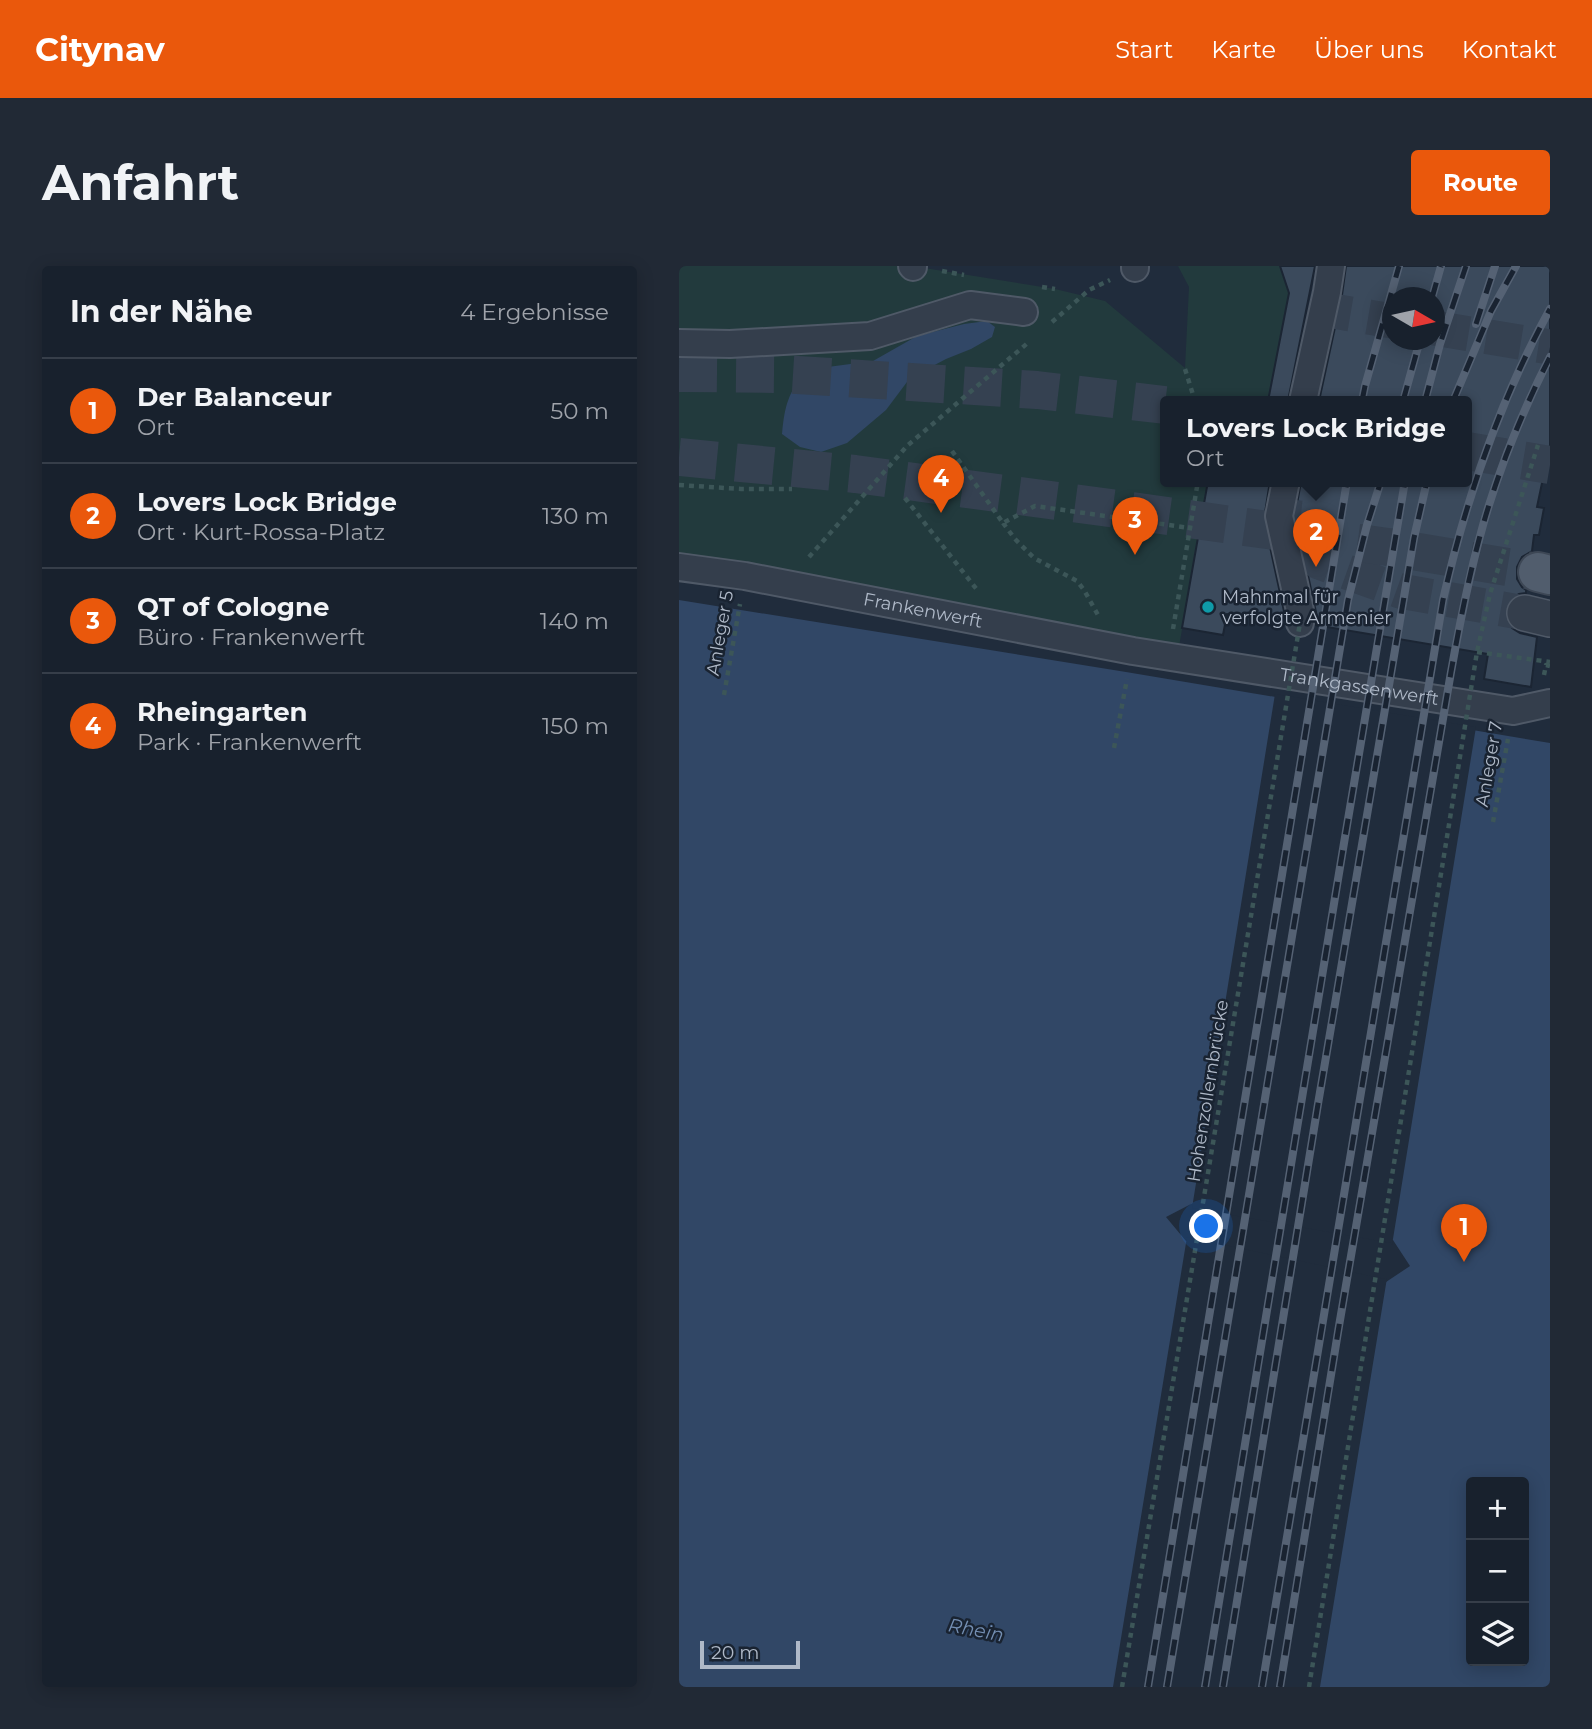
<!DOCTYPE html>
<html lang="de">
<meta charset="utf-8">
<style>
:root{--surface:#18212d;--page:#212935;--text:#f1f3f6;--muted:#9fa3aa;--line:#363e49;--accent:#ea580c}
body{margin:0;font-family:Montserrat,sans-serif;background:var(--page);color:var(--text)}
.controls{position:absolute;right:21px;bottom:21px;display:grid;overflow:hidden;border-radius:7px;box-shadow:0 4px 18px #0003}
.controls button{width:63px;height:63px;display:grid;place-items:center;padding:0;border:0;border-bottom:2px solid var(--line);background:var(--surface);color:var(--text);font:35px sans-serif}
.compass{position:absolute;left:703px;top:21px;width:63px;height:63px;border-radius:50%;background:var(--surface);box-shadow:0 4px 18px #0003;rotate:99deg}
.scale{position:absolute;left:21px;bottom:18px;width:100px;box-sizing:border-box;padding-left:7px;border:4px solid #afb9c8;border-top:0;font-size:19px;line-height:24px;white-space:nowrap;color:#afb9c8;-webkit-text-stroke:5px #192331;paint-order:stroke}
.you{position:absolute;left:528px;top:961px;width:24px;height:24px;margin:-18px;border:5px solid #fff;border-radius:50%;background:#1a73e8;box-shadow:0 0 0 10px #1a73e833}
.badge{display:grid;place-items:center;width:46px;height:46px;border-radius:50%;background:var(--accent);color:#fff;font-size:23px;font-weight:700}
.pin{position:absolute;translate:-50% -58px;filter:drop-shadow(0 2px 4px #0008)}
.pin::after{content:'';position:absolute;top:37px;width:24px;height:21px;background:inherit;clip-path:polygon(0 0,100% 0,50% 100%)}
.popup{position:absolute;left:481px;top:130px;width:312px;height:91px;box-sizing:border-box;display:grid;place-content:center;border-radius:7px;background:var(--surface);filter:drop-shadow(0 2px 5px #0005);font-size:23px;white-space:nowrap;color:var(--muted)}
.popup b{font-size:26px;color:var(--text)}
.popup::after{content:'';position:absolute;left:50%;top:100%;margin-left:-14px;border:14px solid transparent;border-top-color:var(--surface)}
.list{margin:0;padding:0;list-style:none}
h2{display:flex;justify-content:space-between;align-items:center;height:91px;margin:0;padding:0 28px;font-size:30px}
h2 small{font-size:23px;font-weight:400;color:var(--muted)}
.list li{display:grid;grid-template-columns:46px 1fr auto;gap:21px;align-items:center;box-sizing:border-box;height:105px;padding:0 28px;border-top:2px solid var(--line)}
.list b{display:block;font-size:26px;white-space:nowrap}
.list p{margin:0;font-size:23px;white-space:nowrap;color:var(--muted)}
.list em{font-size:23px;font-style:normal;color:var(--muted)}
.icon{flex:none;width:38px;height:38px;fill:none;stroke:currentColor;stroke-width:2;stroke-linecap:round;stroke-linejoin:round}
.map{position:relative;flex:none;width:871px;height:1421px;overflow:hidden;border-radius:7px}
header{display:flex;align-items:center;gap:42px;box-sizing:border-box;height:98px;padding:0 35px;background:var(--accent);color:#fff}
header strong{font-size:33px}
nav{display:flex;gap:38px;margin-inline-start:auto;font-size:24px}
.intro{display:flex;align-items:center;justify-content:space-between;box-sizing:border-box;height:168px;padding:0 42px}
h1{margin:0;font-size:49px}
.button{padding:18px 32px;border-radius:7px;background:var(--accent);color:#fff;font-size:24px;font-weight:700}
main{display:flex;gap:42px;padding:0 42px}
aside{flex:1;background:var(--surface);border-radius:7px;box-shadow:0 4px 18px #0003}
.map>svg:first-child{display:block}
</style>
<header>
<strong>Citynav</strong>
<nav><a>Start</a><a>Karte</a><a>Über uns</a><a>Kontakt</a></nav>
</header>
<div class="intro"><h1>Anfahrt</h1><a class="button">Route</a></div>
<main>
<aside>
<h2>In der Nähe<small>4 Ergebnisse</small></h2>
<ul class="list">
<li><span class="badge">1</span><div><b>Der Balanceur</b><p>Ort</p></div><em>50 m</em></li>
<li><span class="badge">2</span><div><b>Lovers Lock Bridge</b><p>Ort · Kurt-Rossa-Platz</p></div><em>130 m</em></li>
<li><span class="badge">3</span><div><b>QT of Cologne</b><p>Büro · Frankenwerft</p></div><em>140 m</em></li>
<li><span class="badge">4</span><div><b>Rheingarten</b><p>Park · Frankenwerft</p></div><em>150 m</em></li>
</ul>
</aside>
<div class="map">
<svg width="871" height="1421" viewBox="0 0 871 1421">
<rect width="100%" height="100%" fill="#202c3c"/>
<path fill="#223a3d" d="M 0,0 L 233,0 L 376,23 L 426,35 L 506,102 L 510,21 L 499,0 L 606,0 L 611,24 L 589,135 L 486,135 L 486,215 L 529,215 L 498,392 L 0,301 Z"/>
<path fill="#314766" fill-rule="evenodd" d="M 308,55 L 316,61 L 313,71 L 292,83 L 267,93 L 231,112 L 207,144 L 168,177 L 142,186 L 121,181 L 103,168 C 106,137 109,130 126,104 L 194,95 L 238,70 L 285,58 Z
M 0,334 L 447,406 L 871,477 L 871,1421 L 0,1421 ZM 514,937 L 714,974 L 731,1000 L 707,1016 L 507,975 L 487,951 ZM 792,1216 L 845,1216 L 845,1395 L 792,1395 Z"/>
<path fill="#202c3c" d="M 596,428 L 797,461 L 713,979 L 712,977 L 513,942 Z
M 508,971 L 706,1013 L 708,1012 L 641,1421 L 434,1421 Z"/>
<path fill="#3b4a5c" stroke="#1b2533" stroke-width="2" fill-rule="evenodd" d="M 601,0 L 636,0 L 609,135 L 589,135 L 610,27 Z
M 667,0 L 871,0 L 871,179 L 858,241 L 865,242 L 860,269 L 855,269 L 853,285 L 843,291 L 838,301 L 838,313 L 843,321 L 847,324 L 847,327 L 840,328 L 832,333 L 826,343 L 827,353 L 833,362 L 841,367 L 858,371 L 852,421 L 805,413 L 809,388 L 636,359 L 637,346 L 616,250 L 622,215 L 788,215 L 788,135 L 640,135 L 663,29 ZM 713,32 L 755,32 L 755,74 L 713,74 Z
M 529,215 L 591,215 L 585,253 L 606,350 L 605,354 L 548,348 L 544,369 L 503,362 Z"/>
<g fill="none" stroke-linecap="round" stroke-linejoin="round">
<path stroke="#354151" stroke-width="35" stroke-dasharray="35 18" stroke-linecap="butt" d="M 637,42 L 713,55
M 755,62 L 871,81
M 606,233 L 604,253 L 619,276 L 640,296 L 721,325 L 846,347"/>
<path stroke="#354151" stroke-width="38" stroke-dasharray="38 19" stroke-linecap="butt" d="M 0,107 L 103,108 L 358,124 L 486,139
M 788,185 L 871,199
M 0,191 L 176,208 L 453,245 L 709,281 L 859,306"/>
<g stroke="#4f5967" stroke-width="30">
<g id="pedestrian">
<path d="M 233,0 L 234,1"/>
<path d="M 456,2 L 456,0"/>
<path d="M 0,77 L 51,78 L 191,70 L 291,39 L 345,46"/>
<path d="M 624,135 L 648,26 L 652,0"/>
<path d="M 607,215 L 600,250 L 622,349 L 621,357"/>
<path id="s1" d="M 0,301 L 66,310 L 454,385 L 834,445 L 871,437"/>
</g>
</g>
<g stroke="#4f5967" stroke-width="38">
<path id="minor" d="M 846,347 L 871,353"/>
</g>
<g stroke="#3d4755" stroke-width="42">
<path id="primary" d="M 859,306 L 871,309"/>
</g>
<path stroke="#3c5658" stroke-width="4.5" stroke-dasharray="5 5" stroke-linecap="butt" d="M 263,5 L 285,9
M 363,21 L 376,23
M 373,56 L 410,24 L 431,14
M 506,103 L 516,135
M 273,185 L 324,257 L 356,240 L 511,262
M 0,219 L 62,223 L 113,223
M 226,232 L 299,325
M 324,257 L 336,273 L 355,292 L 398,315 L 405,324 L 419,349
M 130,291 L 229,179 L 351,75
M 494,363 L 519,215
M 798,386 L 871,396
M 865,409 L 867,399 L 871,400
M 45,429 L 61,338
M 435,482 L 448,413
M 814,556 L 829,473"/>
<use href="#pedestrian" stroke="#343e4c" stroke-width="26"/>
<use href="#minor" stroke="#343e4c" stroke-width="35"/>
<use href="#primary" stroke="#515d6d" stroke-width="38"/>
<g stroke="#556274" stroke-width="8">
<path id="rail" d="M 753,32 L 762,0
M 797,58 L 816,0
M 683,135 L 686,120 L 720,0
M 724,135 L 741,74
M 746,135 L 761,78 L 787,0
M 774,135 L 812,45 L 837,0
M 469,1421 L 668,215
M 488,1421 L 669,334 L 688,259 L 702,215
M 526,1421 L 664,583 L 726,215
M 544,1421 L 639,838 L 735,272 L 748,215
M 583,1421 L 764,334 C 787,232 821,134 871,43
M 601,1421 L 660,1060 L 772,406 C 782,350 793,293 810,239 C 826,188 847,138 871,91"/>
</g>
<use href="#rail" stroke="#192331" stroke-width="5" stroke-dasharray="16" stroke-linecap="butt"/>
<path stroke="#3c5658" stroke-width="4.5" stroke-dasharray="5 5" stroke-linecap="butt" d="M 443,1421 L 621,357
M 630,1421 L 798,386 L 811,328 L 859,179"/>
</g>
<circle fill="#0f9aa8" stroke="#192331" stroke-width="2.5" cx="529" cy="341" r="7"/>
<g text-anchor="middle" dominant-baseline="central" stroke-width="5" stroke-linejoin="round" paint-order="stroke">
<g font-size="18" fill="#afb9c8" stroke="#192331" text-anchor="start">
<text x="543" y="331">Mahnmal für<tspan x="543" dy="21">verfolgte Armenier</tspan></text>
</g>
<g font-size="18" fill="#afb9c8" stroke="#192331">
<text stroke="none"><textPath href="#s1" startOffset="248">Frankenwerft</textPath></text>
<text transform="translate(41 367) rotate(-80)">Anleger 5</text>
<text stroke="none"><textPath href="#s1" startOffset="691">Trankgassenwerft</textPath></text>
<text transform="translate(810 498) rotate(-80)">Anleger 7</text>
<text transform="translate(529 825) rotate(-81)">Hohenzollernbrücke</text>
</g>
<g font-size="19" font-style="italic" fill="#748fb3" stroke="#192331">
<text transform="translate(297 1364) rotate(11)">Rhein</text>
</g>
</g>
</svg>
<div class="controls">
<button>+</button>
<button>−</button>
<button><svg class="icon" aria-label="layers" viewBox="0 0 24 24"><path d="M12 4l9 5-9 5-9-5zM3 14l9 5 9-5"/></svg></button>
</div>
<svg class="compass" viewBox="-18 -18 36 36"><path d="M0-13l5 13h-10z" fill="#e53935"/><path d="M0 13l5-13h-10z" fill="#9fa3aa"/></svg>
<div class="scale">20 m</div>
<div class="you"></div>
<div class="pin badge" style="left:785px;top:996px">1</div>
<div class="pin badge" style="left:637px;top:301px">2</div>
<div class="popup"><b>Lovers Lock Bridge</b>Ort</div>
<div class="pin badge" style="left:456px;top:289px">3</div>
<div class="pin badge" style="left:262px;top:247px">4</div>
</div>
</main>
